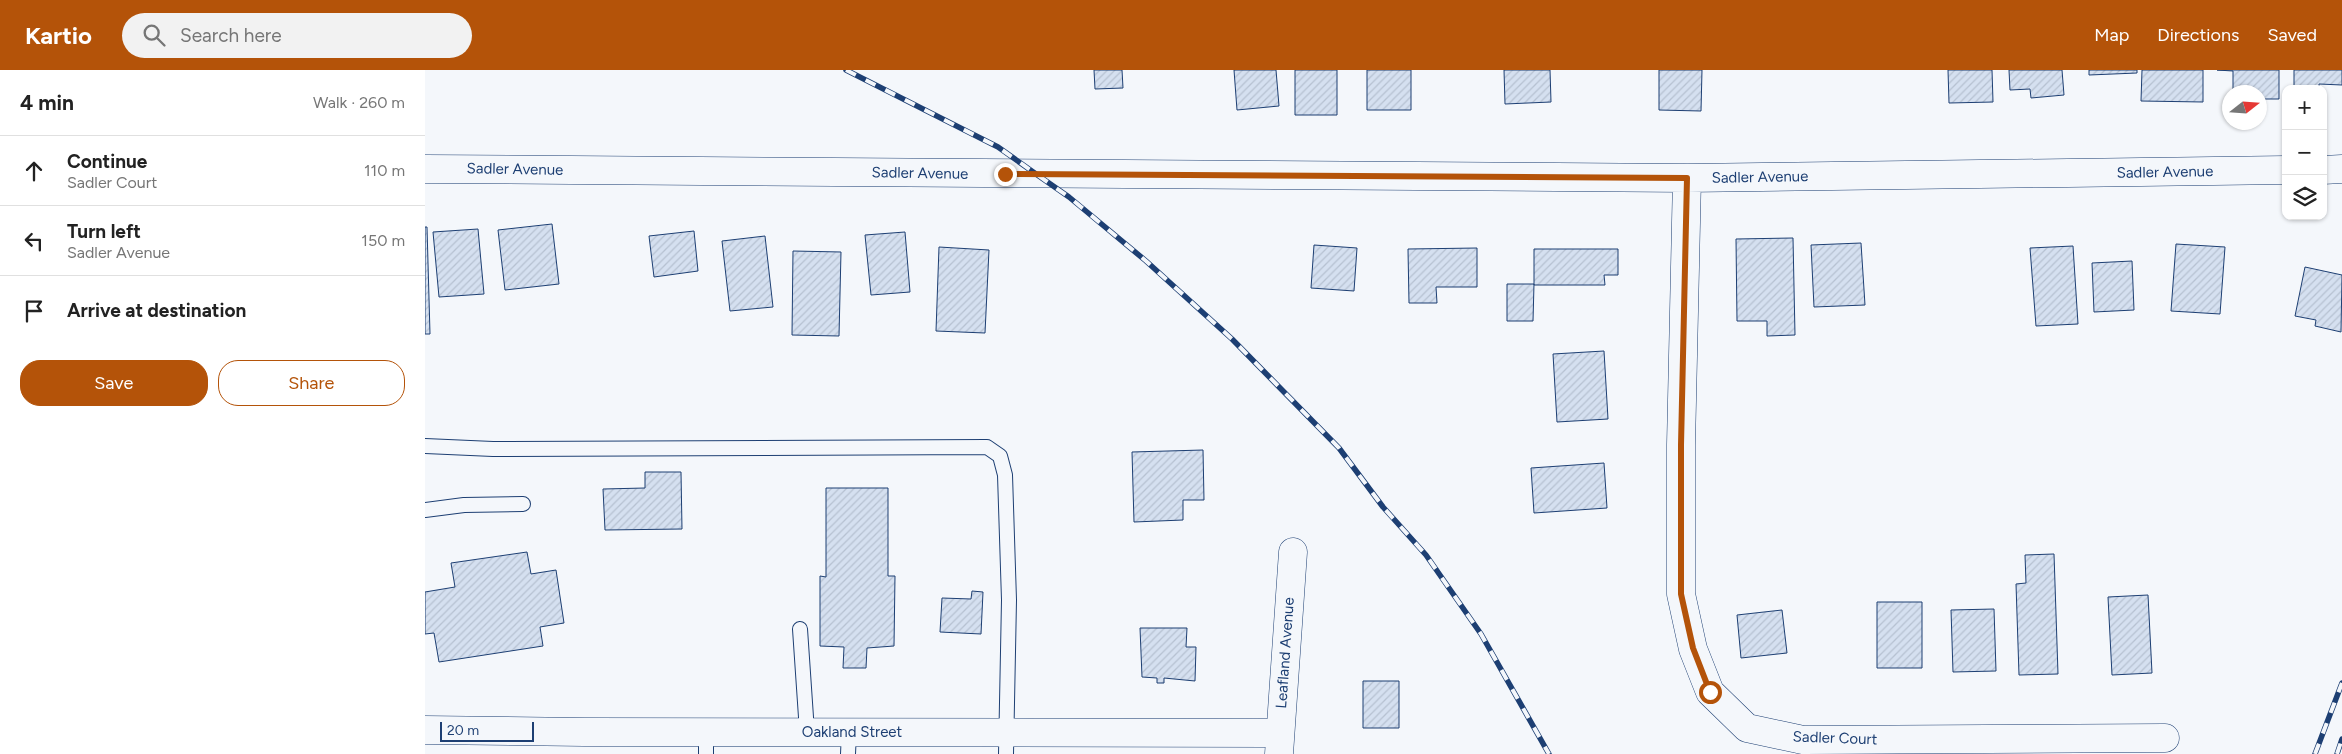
<!DOCTYPE html>
<meta charset="utf-8">
<style>
:root{--surface:#fff;--page:#f2f2f2;--text:#222;--muted:#767676;--line:#e0e0e0;--accent:#b45309}
body{margin:0;font-family:Figtree,sans-serif;background:var(--page);color:var(--text)}
.controls{position:absolute;right:15px;top:15px;display:grid;overflow:hidden;border-radius:10px;box-shadow:0 1px 4px #0004}
.controls button{width:45px;height:45px;display:grid;place-items:center;padding:0;border:0;border-bottom:1px solid var(--line);background:var(--surface);color:var(--text);font:25px sans-serif}
.compass{position:absolute;left:1797px;top:15px;width:45px;height:45px;border-radius:50%;background:var(--surface);box-shadow:0 1px 4px #0004;rotate:73deg}
.scale{position:absolute;left:15px;bottom:12px;width:94px;box-sizing:border-box;padding-left:5px;border:2px solid #1d3f73;border-top:0;font-size:14px;line-height:18px;white-space:nowrap;color:#1d3f73;-webkit-text-stroke:4px #f4f7fb;paint-order:stroke}
.stop{position:absolute;width:15px;height:15px;margin:-11px;border:4px solid #b45309;border-radius:50%;background:#fff}
.stop.end{background:#b45309;border-color:#fff;box-shadow:0 1px 5px #0008}
.list{margin:0;padding:0;list-style:none}
h2{display:flex;justify-content:space-between;align-items:center;height:65px;margin:0;padding:0 20px;font-size:21px}
h2 small{font-size:16px;font-weight:400;color:var(--muted)}
.list li{display:grid;grid-template-columns:32px 1fr auto;gap:15px;align-items:center;box-sizing:border-box;height:70px;padding:0 20px;border-top:1px solid var(--line)}
.list b{display:block;font-size:19px;white-space:nowrap}
.list p{margin:0;font-size:16px;white-space:nowrap;color:var(--muted)}
.list em{font-size:16px;font-style:normal;color:var(--muted)}
.actions{display:flex;gap:10px;padding:15px 20px}
.actions a{flex:1;padding:11px 0;border:1px solid var(--accent);border-radius:20px;text-align:center;font-size:18px;color:var(--accent)}
.actions .main{background:var(--accent);color:#fff}
.icon{flex:none;width:28px;height:28px;fill:none;stroke:currentColor;stroke-width:2;stroke-linecap:round;stroke-linejoin:round}
.map{position:relative;flex:none;width:1917px;height:684px;overflow:hidden}
header{display:flex;align-items:center;gap:30px;box-sizing:border-box;height:70px;padding:0 25px;background:var(--accent);color:#fff}
header strong{font-size:24px}
nav{display:flex;gap:28px;margin-inline-start:auto;font-size:18px}
.search{width:350px;height:45px;background:var(--page);display:flex;align-items:center;gap:12px;box-sizing:border-box;padding:0 18px;border-radius:28px;color:var(--muted);font-size:19px}
main{display:flex}
aside{flex:1;background:var(--surface)}
.map>svg:first-child{display:block}
</style>
<header>
<strong>Kartio</strong>
<div class="search"><svg class="icon" aria-label="search" viewBox="0 0 24 24"><circle cx="10" cy="10" r="6"/><path d="M15 15l6 6"/></svg>Search here</div>
<nav><a>Map</a><a>Directions</a><a>Saved</a></nav>
</header>
<main>
<aside>
<h2>4 min<small>Walk · 260 m</small></h2>
<ul class="list">
<li><svg class="icon" aria-label="ahead" viewBox="0 0 24 24"><path d="M12 20V5M6 11l6-6 6 6"/></svg><div><b>Continue</b><p>Sadler Court</p></div><em>110 m</em></li>
<li><svg class="icon" aria-label="left" viewBox="0 0 24 24"><path d="M17 20v-9H6M10 6l-5 5 5 5"/></svg><div><b>Turn left</b><p>Sadler Avenue</p></div><em>150 m</em></li>
<li><svg class="icon" aria-label="arrive" viewBox="0 0 24 24"><path d="M6 21V4h12l-3 4 3 4H6"/></svg><div><b>Arrive at destination</b></div></li>
</ul>
<div class="actions"><a class="main">Save</a><a>Share</a></div>
</aside>
<div class="map">
<svg width="1917" height="684" viewBox="0 0 1917 684">
<defs>
<pattern id="building-hatch" width="6" height="6" patternUnits="userSpaceOnUse" patternTransform="scale(1.25)"><rect width="6" height="6" fill="#d5e0f0"/><path d="M-1 1l2-2M0 6l6-6M5 7l2-2" fill="none" stroke="#b6c1d1"/></pattern>
</defs>
<rect width="100%" height="100%" fill="#f4f7fb"/>
<path fill="url(#building-hatch)" stroke="#1d3f73" d="M 669,0 L 697,0 L 698,18 L 670,19 Z
M 809,0 L 851,0 L 854,36 L 812,40 Z
M 870,0 L 912,0 L 912,45 L 870,45 Z
M 942,0 L 986,0 L 986,40 L 942,40 Z
M 1079,0 L 1125,0 L 1126,32 L 1080,34 Z
M 1234,0 L 1277,0 L 1276,41 L 1234,40 Z
M 1523,0 L 1567,0 L 1568,32 L 1524,33 Z
M 1584,0 L 1637,0 L 1639,25 L 1606,28 L 1605,19 L 1585,20 Z
M 1664,0 L 1712,0 L 1712,3 L 1664,5 Z
M 1717,0 L 1778,0 L 1778,32 L 1716,31 Z
M 1854,0 L 1854,29 L 1834,29 L 1834,22 L 1808,22 L 1808,1 L 1792,0 Z
M 1869,0 L 1917,0 L 1917,15 L 1894,14 L 1894,19 L 1869,19 Z
M 127,154 L 134,214 L 80,220 L 73,160 Z
M 0,157 L 2,157 L 5,264 L 0,264 Z
M 53,159 L 59,224 L 14,227 L 8,162 Z
M 269,161 L 273,201 L 229,207 L 224,166 Z
M 480,162 L 485,222 L 446,225 L 440,165 Z
M 340,166 L 348,237 L 305,241 L 297,171 Z
M 1368,168 L 1370,265 L 1342,266 L 1342,251 L 1312,251 L 1311,169 Z
M 1436,173 L 1440,235 L 1389,237 L 1386,175 Z
M 1751,174 L 1800,177 L 1795,244 L 1746,241 Z
M 889,175 L 932,178 L 929,221 L 886,218 Z
M 1648,176 L 1653,254 L 1611,256 L 1605,178 Z
M 514,177 L 564,180 L 560,263 L 511,261 Z
M 1052,178 L 1052,217 L 1011,217 L 1012,233 L 984,233 L 983,179 Z
M 1109,179 L 1193,179 L 1193,205 L 1179,205 L 1180,215 L 1109,215 Z
M 368,181 L 416,182 L 414,266 L 367,265 Z
M 1707,191 L 1709,240 L 1669,242 L 1667,193 Z
M 1880,197 L 1917,205 L 1916,262 L 1890,256 L 1891,250 L 1870,246 Z
M 1082,214 L 1109,214 L 1108,251 L 1082,251 Z
M 1179,281 L 1183,349 L 1132,352 L 1128,284 Z
M 778,380 L 779,430 L 758,430 L 758,450 L 709,452 L 707,382 Z
M 1179,393 L 1182,438 L 1109,443 L 1106,398 Z
M 220,402 L 256,402 L 257,459 L 180,460 L 178,419 L 220,418 Z
M 401,418 L 463,418 L 463,506 L 470,506 L 469,576 L 442,578 L 441,598 L 418,598 L 419,577 L 395,576 L 395,506 L 401,507 Z
M 102,482 L 106,504 L 131,500 L 139,553 L 115,557 L 118,576 L 14,592 L 9,563 L 0,564 L 0,522 L 30,517 L 26,493 Z
M 1629,484 L 1633,604 L 1594,605 L 1591,514 L 1601,513 L 1600,485 Z
M 547,521 L 558,522 L 556,564 L 515,562 L 517,528 L 546,529 Z
M 1723,525 L 1727,603 L 1687,605 L 1683,527 Z
M 1452,532 L 1497,532 L 1497,598 L 1452,598 Z
M 1569,539 L 1571,601 L 1528,602 L 1526,540 Z
M 1357,540 L 1362,583 L 1316,588 L 1312,545 Z
M 715,558 L 762,558 L 761,577 L 771,577 L 770,611 L 739,608 L 739,613 L 732,613 L 732,608 L 717,607 Z
M 938,611 L 974,611 L 974,658 L 938,658 Z"/>
<g fill="none" stroke-linecap="round" stroke-linejoin="round">
<g stroke="#1d3f73" stroke-width="16">
<path id="lane" d="M 0,376 L 68,379 L 562,377 L 575,386 L 580,405 L 584,530 L 581,684
M 0,440 L 39,435 L 98,434
M 375,559 L 382,662
M 281,684 L 281,662
M 423,684 L 424,662"/>
</g>
<g stroke="#1d3f73" stroke-width="29">
<path id="street" d="M 0,99 L 1262,108 L 1861,100
M 1898,100 L 1917,99
M 1262,108 L 1256,375 L 1256,524 L 1268,579 L 1285,622 L 1322,658 L 1378,670 L 1740,668
M 0,660 L 159,662 L 854,663
M 854,684 L 868,482"/>
</g>
<use href="#lane" stroke="#f4f7fb" stroke-width="14"/>
<use href="#street" stroke="#f4f7fb" stroke-width="28"/>
<g stroke="#1d3f73" stroke-width="5.5">
<path id="rail" d="M 421,0 L 573,77 L 611,104 L 644,127 L 721,191 L 807,269 L 914,378 L 958,437 L 1001,485 L 1056,564 L 1124,684
M 1890,684 L 1917,613
M 1912,684 L 1917,669"/>
</g>
<use href="#rail" stroke="#f4f7fb" stroke-width="4" stroke-dasharray="11" stroke-linecap="butt"/>
</g>
<g fill="none" stroke-linecap="round" stroke-linejoin="round">
<path stroke="#b45309" stroke-width="6" d="M 580,104 L 1262,108 L 1256,375 L 1256,524 L 1268,578 L 1285,622"/>
</g>
<g text-anchor="middle" dominant-baseline="central" stroke-width="4" stroke-linejoin="round" paint-order="stroke">
<g font-size="15" fill="#1d3f73" stroke="#f4f7fb">
<text transform="translate(90 99) rotate(1)">Sadler Avenue</text>
<text transform="translate(1740 102) rotate(-1)">Sadler Avenue</text>
<text transform="translate(495 103) rotate(1)">Sadler Avenue</text>
<text transform="translate(1335 107) rotate(-1)">Sadler Avenue</text>
<text transform="translate(860 583) rotate(-86)">Leafland Avenue</text>
<text x="427" y="662">Oakland Street</text>
<text transform="translate(1410 668) rotate(2)">Sadler Court</text>
</g>
</g>
</svg>
<div class="controls">
<button>+</button>
<button>−</button>
<button><svg class="icon" aria-label="layers" viewBox="0 0 24 24"><path d="M12 4l9 5-9 5-9-5zM3 14l9 5 9-5"/></svg></button>
</div>
<svg class="compass" viewBox="-18 -18 36 36"><path d="M0-13l5 13h-10z" fill="#e53935"/><path d="M0 13l5-13h-10z" fill="#767676"/></svg>
<div class="scale">20 m</div>
<div class="stop" style="left:1285px;top:622px"></div>
<div class="stop end" style="left:580px;top:104px"></div>
</div>
</main>
